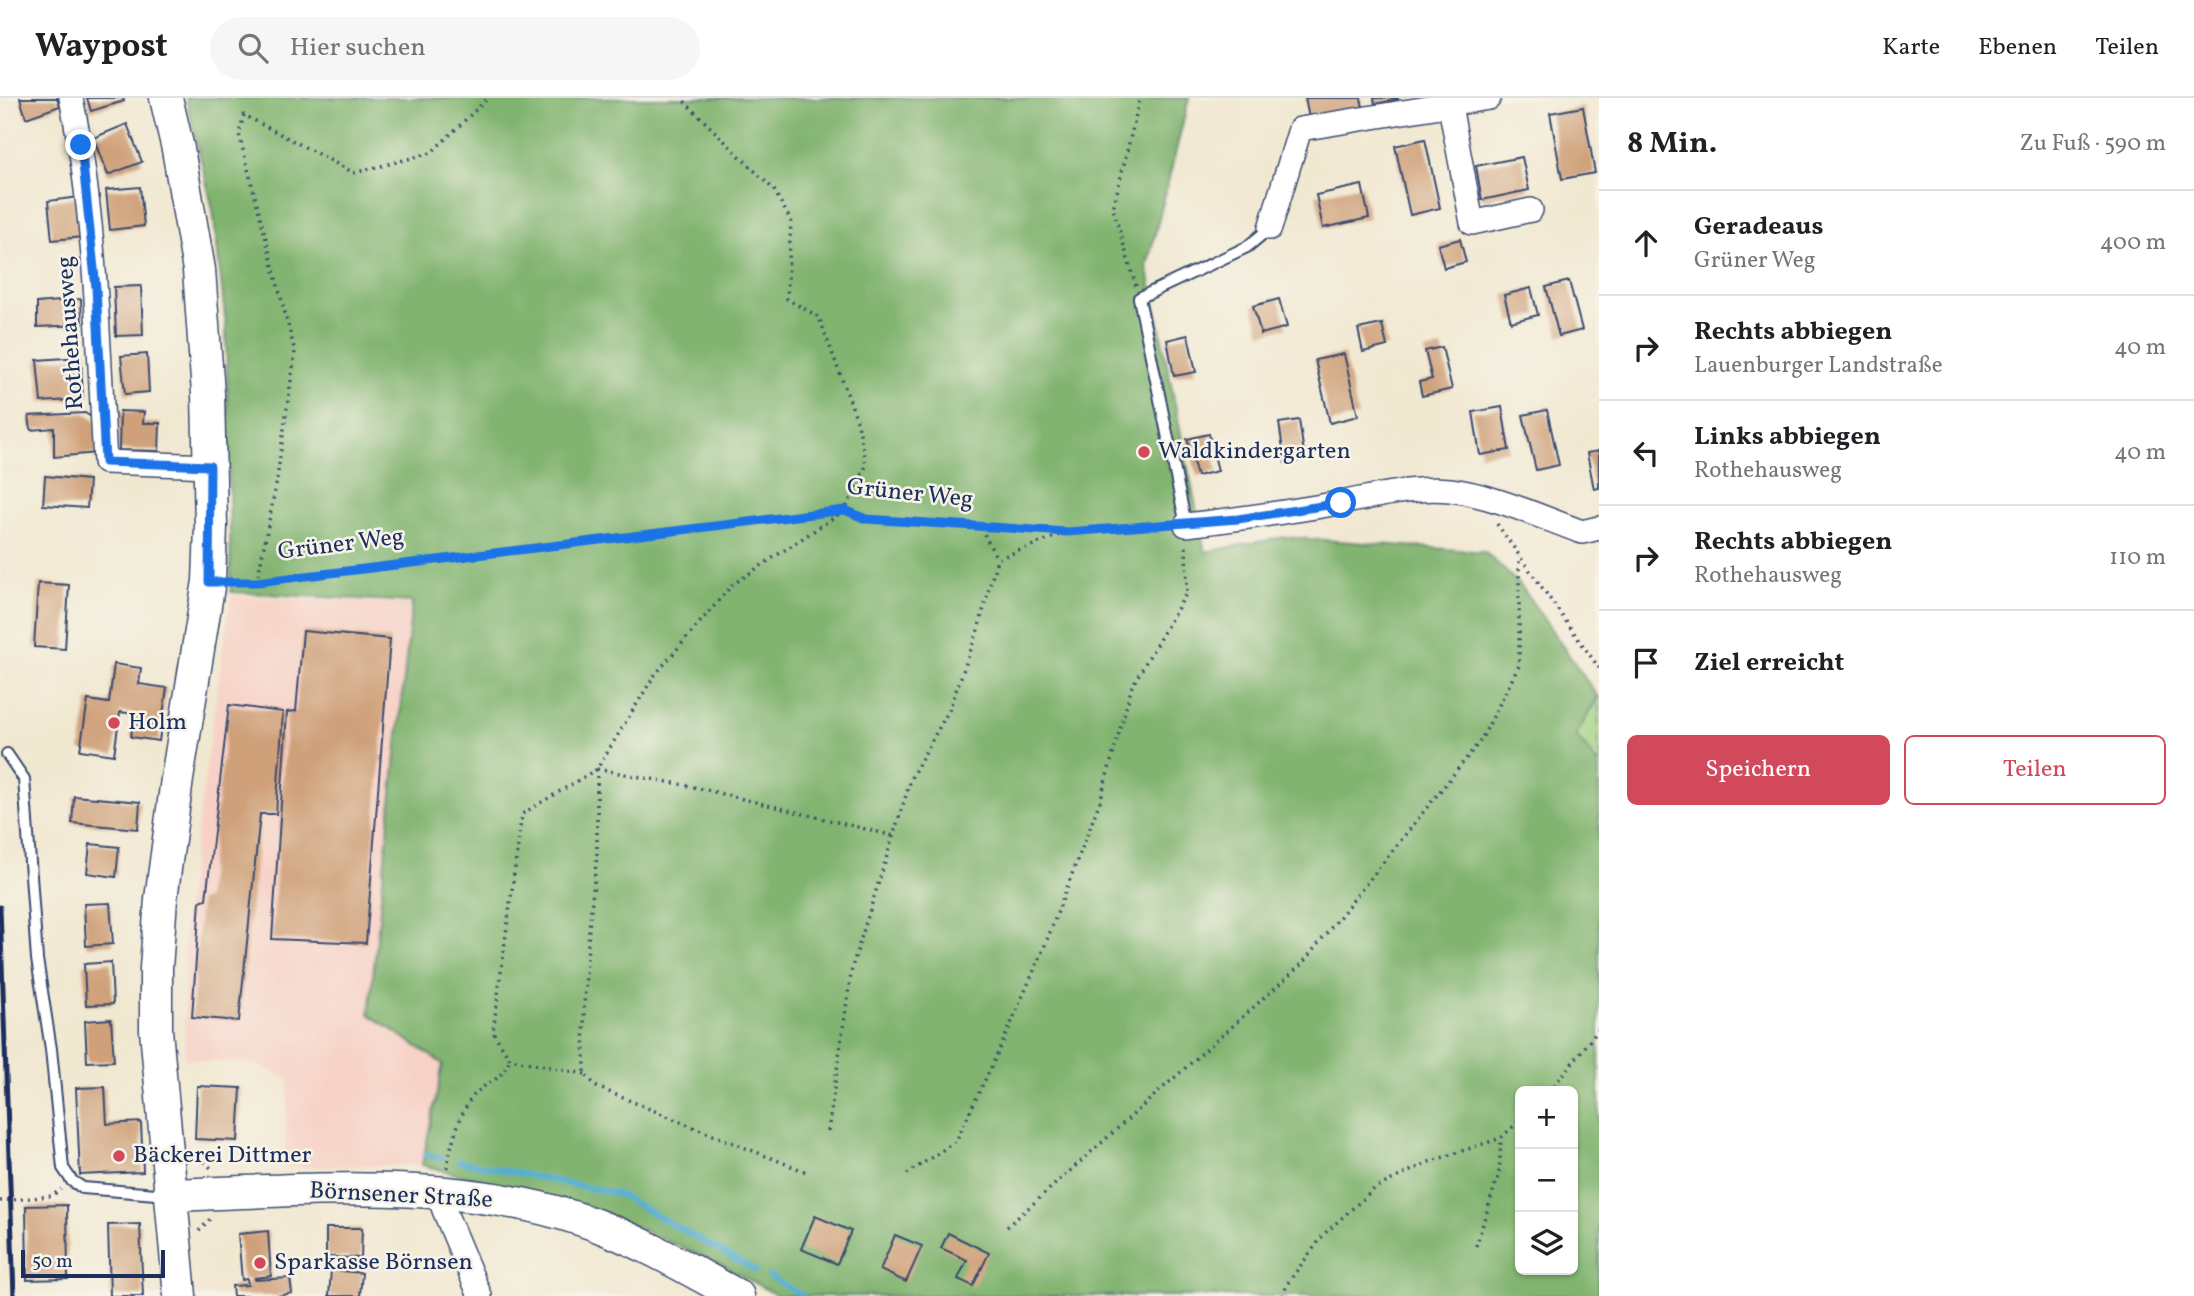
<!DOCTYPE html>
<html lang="de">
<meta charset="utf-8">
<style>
:root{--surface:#fff;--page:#f6f6f6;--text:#202124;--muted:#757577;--line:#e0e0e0;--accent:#d1495b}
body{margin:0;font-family:Vollkorn,serif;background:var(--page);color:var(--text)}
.controls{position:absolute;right:21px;bottom:21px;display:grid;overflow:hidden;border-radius:10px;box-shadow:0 2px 5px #0004}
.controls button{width:63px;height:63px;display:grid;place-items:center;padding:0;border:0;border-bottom:2px solid var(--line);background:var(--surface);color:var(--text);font:35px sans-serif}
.scale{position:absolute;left:21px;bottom:18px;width:144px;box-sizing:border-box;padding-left:7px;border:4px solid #1b2f5e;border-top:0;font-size:19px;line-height:24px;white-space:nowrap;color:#1b2f5e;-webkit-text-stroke:5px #f7f3e8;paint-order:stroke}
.stop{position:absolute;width:21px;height:21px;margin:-16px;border:5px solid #1a73e8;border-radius:50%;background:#fff}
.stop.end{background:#1a73e8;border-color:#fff;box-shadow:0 2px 7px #0008}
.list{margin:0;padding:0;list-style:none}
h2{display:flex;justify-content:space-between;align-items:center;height:91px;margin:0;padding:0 28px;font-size:30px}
h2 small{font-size:23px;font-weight:400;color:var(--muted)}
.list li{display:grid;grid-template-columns:46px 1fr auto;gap:21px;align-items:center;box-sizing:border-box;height:105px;padding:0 28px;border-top:2px solid var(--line)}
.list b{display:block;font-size:26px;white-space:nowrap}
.list p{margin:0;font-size:23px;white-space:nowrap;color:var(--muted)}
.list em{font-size:23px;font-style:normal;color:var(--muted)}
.actions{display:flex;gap:14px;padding:21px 28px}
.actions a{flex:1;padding:16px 0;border:2px solid var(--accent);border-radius:10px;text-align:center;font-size:24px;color:var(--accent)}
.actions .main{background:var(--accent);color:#fff}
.icon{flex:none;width:38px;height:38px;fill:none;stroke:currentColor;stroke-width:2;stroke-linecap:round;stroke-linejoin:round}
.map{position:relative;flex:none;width:1599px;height:1198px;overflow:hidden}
header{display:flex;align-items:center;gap:42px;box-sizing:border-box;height:98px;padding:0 35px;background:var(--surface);border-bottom:2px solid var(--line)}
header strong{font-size:33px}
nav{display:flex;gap:38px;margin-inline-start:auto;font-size:24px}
.search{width:490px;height:63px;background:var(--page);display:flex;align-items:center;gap:18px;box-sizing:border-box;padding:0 24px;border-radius:38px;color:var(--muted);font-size:26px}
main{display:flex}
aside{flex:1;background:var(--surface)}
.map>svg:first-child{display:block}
</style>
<header>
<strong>Waypost</strong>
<div class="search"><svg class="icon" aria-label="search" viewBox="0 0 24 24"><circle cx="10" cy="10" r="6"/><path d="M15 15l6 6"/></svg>Hier suchen</div>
<nav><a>Karte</a><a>Ebenen</a><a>Teilen</a></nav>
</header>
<main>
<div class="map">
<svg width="1599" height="1198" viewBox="0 0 1599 1198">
<rect width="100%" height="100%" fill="#f7f3e8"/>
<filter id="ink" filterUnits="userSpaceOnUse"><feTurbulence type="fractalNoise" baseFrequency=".0143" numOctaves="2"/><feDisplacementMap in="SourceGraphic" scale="14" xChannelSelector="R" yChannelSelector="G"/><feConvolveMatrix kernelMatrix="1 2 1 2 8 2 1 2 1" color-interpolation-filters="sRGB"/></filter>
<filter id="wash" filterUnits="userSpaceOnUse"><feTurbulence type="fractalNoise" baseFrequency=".00686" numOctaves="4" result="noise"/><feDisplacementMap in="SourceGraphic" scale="28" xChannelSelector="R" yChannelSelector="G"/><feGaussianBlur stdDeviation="1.57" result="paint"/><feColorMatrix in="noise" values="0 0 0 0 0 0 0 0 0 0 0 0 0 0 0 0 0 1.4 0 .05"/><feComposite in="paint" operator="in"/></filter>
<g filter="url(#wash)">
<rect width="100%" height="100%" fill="#f1e8d1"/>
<path fill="#f7d1c6" d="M 231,498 L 408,506 L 443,966 L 422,1067 L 284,1069 L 289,981 L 255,966 L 185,961 L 184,820 Z"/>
<path fill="#a2d281" stroke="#5e8070" stroke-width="2" d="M 1598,599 L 1599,600 L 1599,668 L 1575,637 Z"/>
<path fill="#81b46f" stroke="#4e7266" stroke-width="2" fill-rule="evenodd" d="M 186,0 L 1189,0 L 1147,168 L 1205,454 L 1284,439 L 1485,454 L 1520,487 L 1598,599 L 1576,637 L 1599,668 L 1599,1198 L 778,1198 L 724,1168 L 604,1115 L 422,1067 L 443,966 L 369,916 L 412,504 L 231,494 L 226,227 L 213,112 ZM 1520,993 L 1573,993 L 1573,1172 L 1520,1172 Z"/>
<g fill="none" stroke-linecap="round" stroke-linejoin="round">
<path stroke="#52add0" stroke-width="6" d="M 425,1056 L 441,1060
M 459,1063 L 618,1096 L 756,1173
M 769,1178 L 803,1198"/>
</g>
<g id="blocks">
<path fill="#cfa079" d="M 20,0 L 57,0 L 60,8 L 26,20 Z
M 87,0 L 123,0 L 124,3 L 91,13 Z
M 1305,0 L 1361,0 L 1363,10 L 1309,20 Z
M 1374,0 L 1398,0 L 1398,1 L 1375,6 Z
M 1583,9 L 1595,75 L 1562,81 L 1550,15 Z
M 127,26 L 142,64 L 108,77 L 93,40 Z
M 1425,41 L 1440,110 L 1410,117 L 1395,48 Z
M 1522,59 L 1529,92 L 1482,102 L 1476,68 Z
M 1362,87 L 1369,120 L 1323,130 L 1316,97 Z
M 140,89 L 144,128 L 110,132 L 106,92 Z
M 79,99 L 83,139 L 52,142 L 48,103 Z
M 1460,141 L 1466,164 L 1444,170 L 1438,147 Z
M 1569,183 L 1582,232 L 1559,238 L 1546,189 Z
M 141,188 L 143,237 L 116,238 L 114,189 Z
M 1531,190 L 1538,217 L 1511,224 L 1504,197 Z
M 81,201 L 82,227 L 37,229 L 37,205 Z
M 1279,201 L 1287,229 L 1261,236 L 1253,208 Z
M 1382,226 L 1387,248 L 1363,254 L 1358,231 Z
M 1188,237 L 1196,274 L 1174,278 L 1167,242 Z
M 1442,249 L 1452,291 L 1422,298 L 1419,284 L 1432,281 L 1425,253 Z
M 147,256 L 149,294 L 125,296 L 121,258 Z
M 1344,256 L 1358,318 L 1330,325 L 1315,262 Z
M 81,259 L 83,301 L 41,304 L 37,262 Z
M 1502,309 L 1509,352 L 1480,357 L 1473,314 Z
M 1547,312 L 1559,367 L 1536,372 L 1523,317 Z
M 120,313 L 144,314 L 143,325 L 160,325 L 159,353 L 119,352 Z
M 85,315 L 96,322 L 97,355 L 54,359 L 54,330 L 31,332 L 29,318 Z
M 1299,322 L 1305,362 L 1285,365 L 1279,325 Z
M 1209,336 L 1218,373 L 1197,378 L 1187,341 Z
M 1599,353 L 1599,390 L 1594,391 L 1587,355 Z
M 45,378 L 89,382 L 87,410 L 43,407 Z
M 38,485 L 69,487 L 65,551 L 34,549 Z
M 303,533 L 390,541 L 366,845 L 272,841 L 287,614 L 296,613 Z
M 114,566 L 141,570 L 139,586 L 167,590 L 159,643 L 131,639 L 134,616 L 120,614 L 114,657 L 80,652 L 88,602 L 109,605 Z
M 229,607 L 283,614 L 276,716 L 260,716 L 239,923 L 192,919 L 200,803 L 206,801 Z
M 74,698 L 140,704 L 138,731 L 72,725 Z
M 90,746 L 119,749 L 116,779 L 87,775 Z
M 110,805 L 113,846 L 86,848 L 84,806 Z
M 111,864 L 113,906 L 86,907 L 84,866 Z
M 111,921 L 114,963 L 87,964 L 85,923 Z
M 197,988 L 241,990 L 238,1043 L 195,1041 Z
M 105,989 L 107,1026 L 141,1024 L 143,1074 L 80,1077 L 76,990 Z
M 67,1107 L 68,1181 L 27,1182 L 26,1108 Z
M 815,1118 L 851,1133 L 837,1166 L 801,1151 Z
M 140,1126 L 143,1198 L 110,1198 L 108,1127 Z
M 326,1130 L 362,1130 L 361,1160 L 326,1159 Z
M 268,1133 L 271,1178 L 255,1180 L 255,1182 L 290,1180 L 292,1195 L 278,1198 L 233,1198 L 232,1188 L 248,1187 L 247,1181 L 242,1182 L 238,1136 Z
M 948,1135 L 989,1155 L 973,1188 L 958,1181 L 967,1162 L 941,1150 Z
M 895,1137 L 922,1148 L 906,1184 L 880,1172 Z
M 331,1172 L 362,1175 L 360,1198 L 329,1198 Z"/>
</g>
</g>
<g filter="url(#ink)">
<use href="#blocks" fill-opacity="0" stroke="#3b4b6f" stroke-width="2"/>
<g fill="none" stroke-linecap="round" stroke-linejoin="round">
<g stroke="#3b4b6f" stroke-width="14">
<path id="lane" d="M 1186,427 L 1139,200 L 1247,149 L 1270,130
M 7,656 L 24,681 L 37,861 L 51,951 L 63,1070 L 72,1083 L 83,1090 L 168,1097"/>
</g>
<g stroke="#3b4b6f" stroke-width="26">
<path id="street" d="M 71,0 C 96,119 98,242 105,364 L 210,368
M 1450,8 L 1472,125 L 1531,112
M 1270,130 L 1300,31 L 1489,0
M 1186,427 C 1237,421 1288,414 1339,405 C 1375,399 1413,388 1450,392 C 1493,397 1540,419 1582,434 L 1599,430
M 439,1096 L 444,1112 L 480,1198"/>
</g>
<g stroke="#3b4b6f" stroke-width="35">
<path id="secondary" d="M 166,0 L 178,51 L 199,172 L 208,296 L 211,428 L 209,483 L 177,681 L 161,801 L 156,870 L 156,932 L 180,1198
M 171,1097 C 309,1092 476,1077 606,1131 C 652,1149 695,1175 738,1198"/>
</g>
<path stroke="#3b4b6f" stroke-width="3.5" stroke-dasharray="2 5" stroke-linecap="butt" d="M 1136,188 L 1113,111 L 1140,0
M 1497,426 L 1599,570
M 981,430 L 997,461
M 232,484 L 257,484 L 845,412 L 866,421 L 1067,434 L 1166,428
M 257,484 L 276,387 L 295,254 L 239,36 L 244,17 L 354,75 L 431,55 L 488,0
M 597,671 L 597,756 L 589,830 L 584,908 L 585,976 L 597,989 L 693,1029 L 809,1075
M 597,671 L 690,688 L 894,738
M 585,976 L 510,961 L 493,934 L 522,716 L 597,671 L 654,578 L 732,487 L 845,412 L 866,368 L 858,325 L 819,219 L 787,201 L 791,123 L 774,92 L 681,0
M 1550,993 L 1599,931
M 828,1033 L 852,869 L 912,678 L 949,612 L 978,532 L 997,461 L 1065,435
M 193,1055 L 211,1070
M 447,1070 C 449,1052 461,1010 475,996 C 491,980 499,986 510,961
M 907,1076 L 956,1043 L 1003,944 L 1045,847 L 1100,703 L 1132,588 L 1187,494 L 1186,446
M 0,1103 L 52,1098 L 61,1091
M 1007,1129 L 1302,866 L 1481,642 L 1519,568 L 1519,458
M 199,1133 L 210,1121
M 1476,1148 L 1499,1075 L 1501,1040
M 1283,1198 L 1287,1186 L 1324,1136 L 1375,1090 L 1429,1064 L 1501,1040 L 1520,1022"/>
<use href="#lane" stroke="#fff" stroke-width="10"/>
<use href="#street" stroke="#fff" stroke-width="23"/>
<use href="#secondary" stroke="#fff" stroke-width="32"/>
<path stroke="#1b2f5e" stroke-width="5" d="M 0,809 L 14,1198"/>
</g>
</g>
<g fill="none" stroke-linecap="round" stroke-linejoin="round" filter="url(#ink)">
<path stroke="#1a73e8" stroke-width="9" d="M 81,47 L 96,190 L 105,364 L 210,368 L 209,484 L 257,484 L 845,412 L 866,421 L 1067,434 L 1238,421 L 1341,405"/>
</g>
<g fill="#d1495b" stroke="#f7f3e8" stroke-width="2.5">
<circle cx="1144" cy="354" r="7"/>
<circle cx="114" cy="625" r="7"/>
<circle cx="119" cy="1058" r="7"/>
<circle cx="260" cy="1165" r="7"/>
</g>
<g text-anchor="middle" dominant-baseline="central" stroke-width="5" stroke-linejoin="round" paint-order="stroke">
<g font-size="24" fill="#1b2f5e" stroke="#f7f3e8">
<text transform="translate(71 235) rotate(-94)">Rothehausweg</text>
<text transform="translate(910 396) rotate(6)">Grüner Weg</text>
<text transform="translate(341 447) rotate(-7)">Grüner Weg</text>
<text transform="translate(401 1098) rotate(3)">Börnsener Straße</text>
</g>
<g font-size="24" fill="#1b2f5e" stroke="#f7f3e8" text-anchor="start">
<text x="1158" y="354">Waldkindergarten</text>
<text x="128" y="625">Holm</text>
<text x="133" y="1058">Bäckerei Dittmer</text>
<text x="274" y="1165">Sparkasse Börnsen</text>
</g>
</g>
</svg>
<div class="controls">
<button>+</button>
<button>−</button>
<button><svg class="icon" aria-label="layers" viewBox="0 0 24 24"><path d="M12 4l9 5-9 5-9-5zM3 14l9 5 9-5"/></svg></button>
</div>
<div class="scale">50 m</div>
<div class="stop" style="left:1341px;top:405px"></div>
<div class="stop end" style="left:81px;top:47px"></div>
</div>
<aside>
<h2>8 Min.<small>Zu Fuß · 590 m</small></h2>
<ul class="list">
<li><svg class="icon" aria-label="ahead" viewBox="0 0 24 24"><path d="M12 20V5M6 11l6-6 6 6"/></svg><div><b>Geradeaus</b><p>Grüner Weg</p></div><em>400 m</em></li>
<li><svg class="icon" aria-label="right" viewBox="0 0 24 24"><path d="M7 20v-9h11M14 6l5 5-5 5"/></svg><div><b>Rechts abbiegen</b><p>Lauenburger Landstraße</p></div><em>40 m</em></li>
<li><svg class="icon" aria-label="left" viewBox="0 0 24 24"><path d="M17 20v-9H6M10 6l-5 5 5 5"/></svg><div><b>Links abbiegen</b><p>Rothehausweg</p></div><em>40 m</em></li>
<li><svg class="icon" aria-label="right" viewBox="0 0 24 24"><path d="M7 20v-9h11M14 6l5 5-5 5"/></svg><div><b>Rechts abbiegen</b><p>Rothehausweg</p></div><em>110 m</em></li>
<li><svg class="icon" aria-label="arrive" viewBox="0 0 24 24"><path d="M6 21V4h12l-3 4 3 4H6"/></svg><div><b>Ziel erreicht</b></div></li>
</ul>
<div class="actions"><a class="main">Speichern</a><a>Teilen</a></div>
</aside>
</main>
